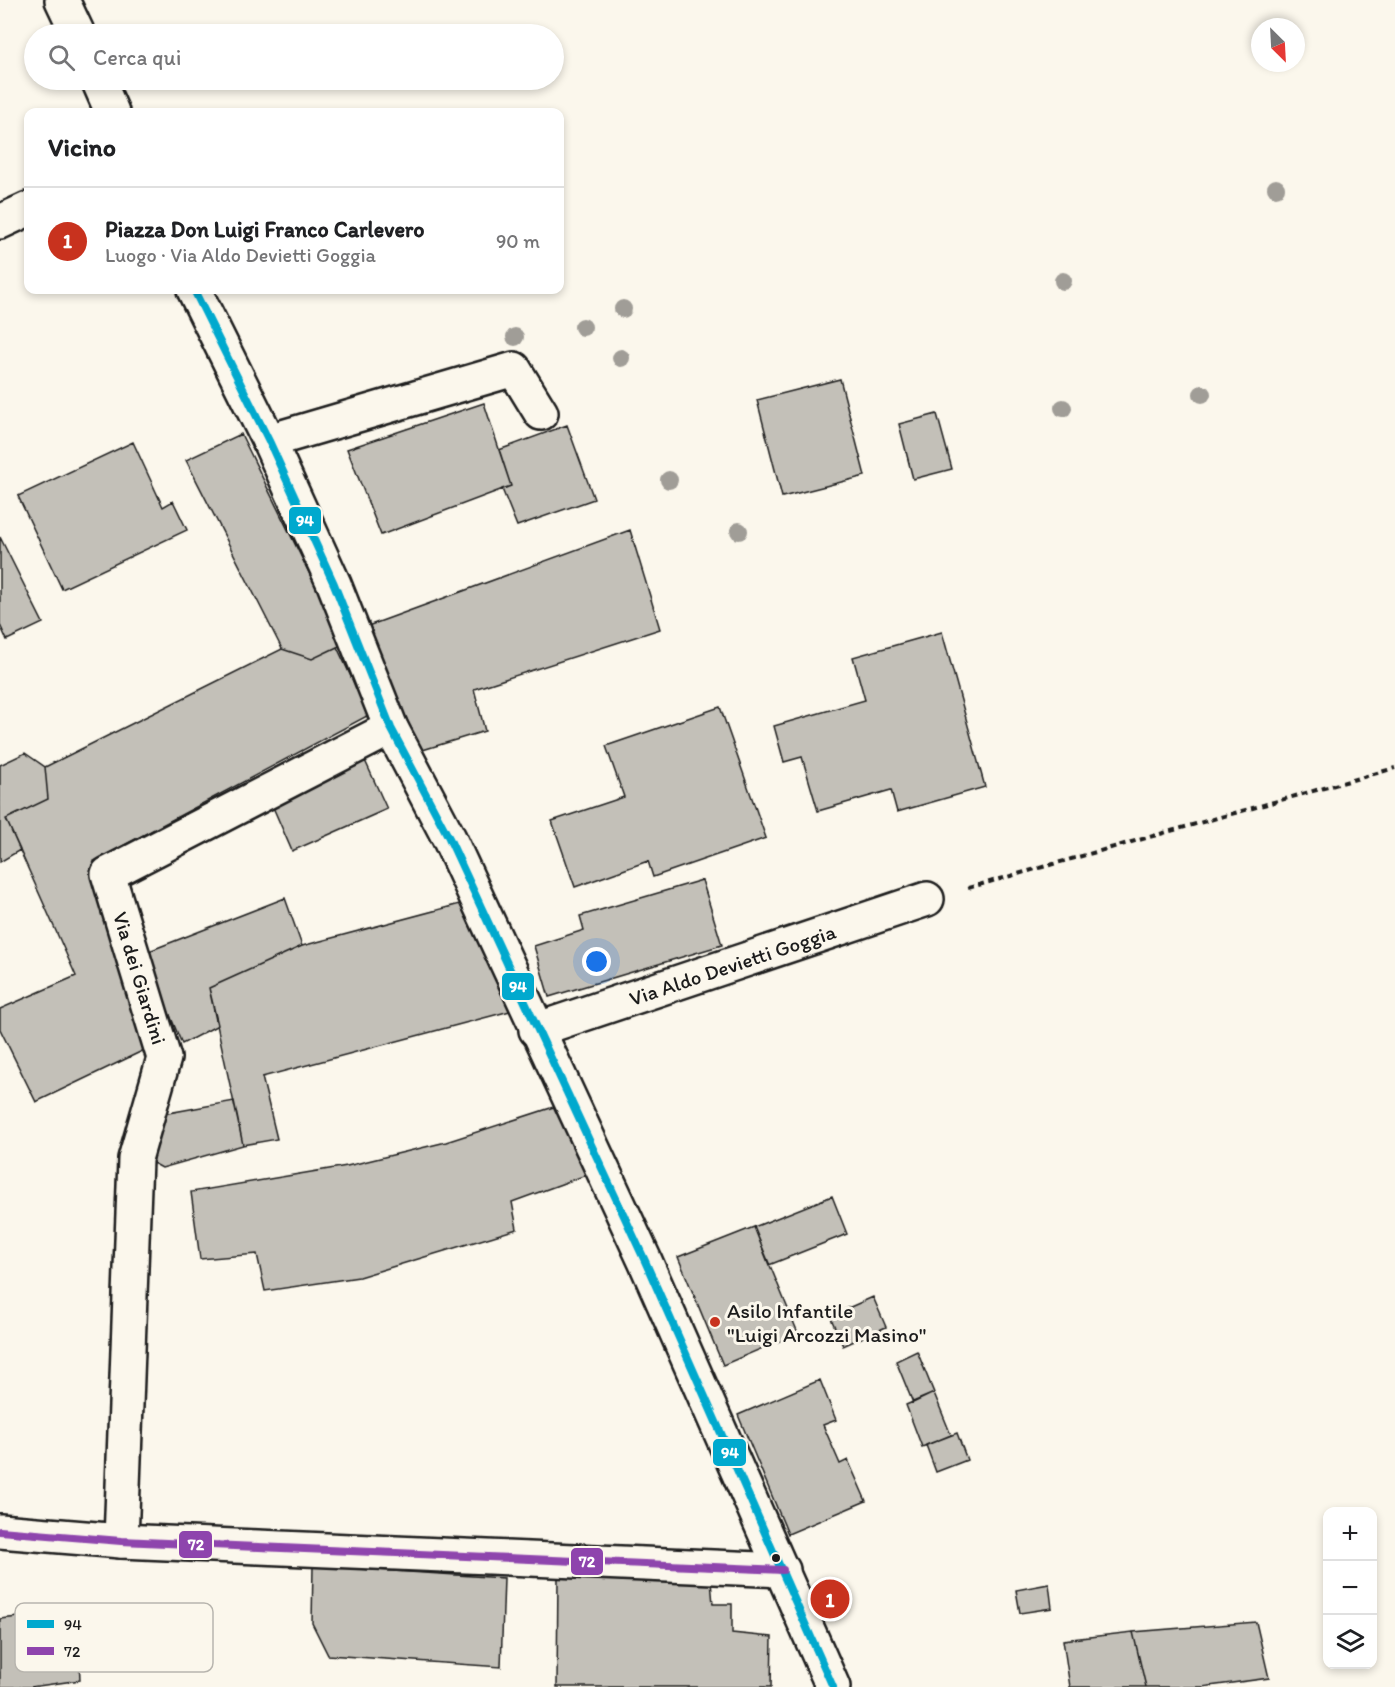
<!DOCTYPE html>
<html lang="it">
<meta charset="utf-8">
<style>
:root{--surface:#fff;--page:#f6f6f6;--text:#202124;--muted:#757577;--line:#e0e0e0;--accent:#c8321e}
body{margin:0;font-family:Itim,sans-serif;background:var(--page);color:var(--text)}
.controls{position:absolute;right:18px;bottom:18px;display:grid;overflow:hidden;border-radius:12px;box-shadow:0 3px 9px #0003}
.controls button{width:54px;height:54px;display:grid;place-items:center;padding:0;border:0;border-bottom:2px solid var(--line);background:var(--surface);color:var(--text);font:30px sans-serif}
.compass{position:absolute;left:1251px;top:18px;width:54px;height:54px;border-radius:50%;background:var(--surface);box-shadow:0 3px 9px #0003;rotate:156deg}
.you{position:absolute;left:597px;top:962px;width:21px;height:21px;margin:-15px;border:4px solid #fff;border-radius:50%;background:#1a73e8;box-shadow:0 0 0 9px #1a73e833}
.badge{display:grid;place-items:center;width:39px;height:39px;border-radius:50%;background:var(--accent);color:#fff;font-size:20px;font-weight:700}
.pin{position:absolute;translate:-50% -50%;border:3px solid #fff;box-shadow:0 2px 6px #0006}
.list{margin:0;padding:0;list-style:none}
h2{display:flex;justify-content:space-between;align-items:center;height:78px;margin:0;padding:0 24px;font-size:26px}
h2 small{font-size:20px;font-weight:400;color:var(--muted)}
.list li{display:grid;grid-template-columns:39px 1fr auto;gap:18px;align-items:center;box-sizing:border-box;height:108px;padding:0 24px;border-top:2px solid var(--line)}
.list b{display:block;font-size:22px;white-space:nowrap}
.list p{margin:0;font-size:20px;white-space:nowrap;color:var(--muted)}
.list em{font-size:20px;font-style:normal;color:var(--muted)}
.icon{flex:none;width:33px;height:33px;fill:none;stroke:currentColor;stroke-width:2;stroke-linecap:round;stroke-linejoin:round}
.map{position:relative;flex:none;width:1395px;height:1687px;overflow:hidden}
.search{position:absolute;background:var(--surface);box-shadow:0 3px 9px #0003;left:24px;top:24px;width:540px;height:66px;display:flex;align-items:center;gap:15px;box-sizing:border-box;padding:0 21px;border-radius:33px;color:var(--muted);font-size:22px}
.panel{position:absolute;background:var(--surface);box-shadow:0 3px 9px #0003;left:24px;top:108px;width:540px;height:186px;border-radius:12px}
.map>svg:first-child{display:block}
</style>
<div class="map">
<svg width="1395" height="1687" viewBox="0 0 1395 1687">
<rect width="100%" height="100%" fill="#fbf7ec"/>
<filter id="ink" filterUnits="userSpaceOnUse"><feTurbulence type="fractalNoise" baseFrequency=".0167" numOctaves="2"/><feDisplacementMap in="SourceGraphic" scale="12" xChannelSelector="R" yChannelSelector="G"/><feConvolveMatrix kernelMatrix="1 2 1 2 8 2 1 2 1" color-interpolation-filters="sRGB"/></filter>
<g filter="url(#ink)">
<path fill="#c3c0b8" stroke="#1c1c1c" stroke-width="1.5" d="M 840,379 L 865,476 L 782,497 L 757,400 Z
M 484,403 L 511,486 L 381,535 L 347,449 Z
M 937,414 L 952,469 L 913,479 L 899,424 Z
M 567,425 L 594,499 L 517,526 L 502,489 L 511,486 L 499,450 Z
M 241,434 L 344,644 L 312,659 L 282,649 L 186,460 Z
M 133,442 L 163,507 L 173,501 L 187,530 L 62,589 L 18,496 Z
M 630,530 L 660,629 L 474,689 L 485,731 L 416,752 L 365,627 Z
M 0,537 L 43,623 L 7,640 L 0,625 Z
M 942,632 L 985,787 L 897,812 L 891,790 L 818,811 L 802,757 L 784,762 L 774,726 L 865,700 L 853,657 Z
M 337,647 L 369,715 L 94,861 L 159,1043 L 36,1102 L 0,1029 L 0,1009 L 76,976 L 6,819 L 48,799 L 45,767 L 282,649 L 312,659 Z
M 720,707 L 766,838 L 653,877 L 648,861 L 575,887 L 552,821 L 624,797 L 606,746 Z
M 25,753 L 45,767 L 48,799 L 6,819 L 20,850 L 0,862 L 0,765 Z
M 363,756 L 387,809 L 292,851 L 269,798 Z
M 702,880 L 722,945 L 549,997 L 534,946 L 584,930 L 580,916 Z
M 285,898 L 302,946 L 209,988 L 218,1025 L 182,1044 L 144,953 Z
M 460,904 L 510,1011 L 262,1077 L 277,1139 L 243,1145 L 209,988 L 302,946 Z
M 234,1101 L 243,1145 L 162,1168 L 153,1163 L 163,1114 Z
M 566,1103 L 597,1171 L 512,1202 L 517,1229 L 359,1277 L 265,1291 L 257,1254 L 200,1259 L 191,1192 L 347,1166 L 446,1142 Z
M 832,1196 L 847,1234 L 769,1265 L 754,1227 Z
M 754,1227 L 798,1333 L 723,1365 L 678,1257 Z
M 873,1297 L 886,1327 L 843,1346 L 830,1316 Z
M 917,1351 L 934,1393 L 913,1403 L 896,1361 Z
M 820,1380 L 836,1420 L 823,1425 L 840,1464 L 848,1460 L 866,1501 L 788,1534 L 738,1415 Z
M 934,1393 L 951,1435 L 922,1447 L 906,1405 Z
M 957,1433 L 967,1460 L 936,1472 L 926,1445 Z
M 313,1566 L 504,1578 L 501,1667 L 328,1655 L 312,1623 Z
M 558,1577 L 711,1581 L 713,1604 L 732,1604 L 732,1633 L 772,1637 L 771,1687 L 557,1687 Z
M 1049,1584 L 1052,1608 L 1020,1613 L 1016,1590 Z
M 77,1611 L 80,1680 L 31,1687 L 0,1687 L 0,1619 Z
M 1256,1622 L 1269,1678 L 1202,1687 L 1146,1687 L 1133,1632 Z
M 1133,1632 L 1146,1687 L 1070,1687 L 1063,1640 Z"/>
<g fill="none" stroke-linecap="round" stroke-linejoin="round">
<g stroke="#1c1c1c" stroke-width="38">
<g id="street">
<path d="M 0,222 L 28,209"/>
<path d="M 269,441 L 514,369 L 541,413"/>
<path id="s1" d="M 536,1030 L 927,899"/>
<path d="M 0,1531 L 121,1541 L 783,1570"/>
<path d="M 121,1541 L 135,1159 L 164,1058 L 108,874 L 391,728"/>
</g>
</g>
<g stroke="#1c1c1c" stroke-width="38">
<path id="secondary" d="M 62,0 L 78,34
M 98,80 L 112,112
M 194,290 L 269,441 L 334,584 L 391,728 L 449,838 L 645,1261 L 833,1687"/>
</g>
<path stroke="#1c1c1c" stroke-width="4" stroke-dasharray="6 4.5" stroke-linecap="butt" d="M 968,888 L 1395,768"/>
<use href="#street" stroke="#fbf7ec" stroke-width="33"/>
<use href="#secondary" stroke="#fbf7ec" stroke-width="33"/>
<g stroke="#fbf7ec" stroke-width="12">
<path id="bus-1" d="M 194,290 L 269,441 L 334,584 L 391,728 L 449,838 L 645,1261 L 833,1687"/>
</g>
<g stroke="#fbf7ec" stroke-width="12">
<path id="bus-2" d="M 0,1531 L 121,1541 L 783,1570"/>
</g>
<use href="#bus-1" stroke="#00a9ce" stroke-width="8"/>
<use href="#bus-2" stroke="#8e44ad" stroke-width="8"/>
</g>
<g fill="#a09d97">
<circle cx="1276" cy="188" r="9"/>
<circle cx="1063" cy="281" r="9"/>
<circle cx="623" cy="309" r="9"/>
<circle cx="583" cy="327" r="9"/>
<circle cx="515" cy="337" r="9"/>
<circle cx="621" cy="358" r="9"/>
<circle cx="1202" cy="394" r="9"/>
<circle cx="1063" cy="408" r="9"/>
<circle cx="669" cy="480" r="9"/>
<circle cx="739" cy="531" r="9"/>
</g>
</g>
<circle fill="#c8321e" stroke="#fbf7ec" stroke-width="2" cx="715" cy="1322" r="6"/>
<circle fill="#1c1c1c" stroke="#fbf7ec" stroke-width="2" cx="776" cy="1558" r="5"/>
<g text-anchor="middle" dominant-baseline="central" stroke-width="6" stroke-linejoin="round" paint-order="stroke">
<g font-size="21" fill="#1c1c1c" stroke="#fbf7ec">
<text stroke="none"><textPath href="#s1" startOffset="207">Via Aldo Devietti Goggia</textPath></text>
<text transform="translate(140 978) rotate(73)">Via dei Giardini</text>
</g>
<g font-size="21" fill="#1c1c1c" stroke="#fbf7ec" text-anchor="start">
<text x="727" y="1310">Asilo Infantile<tspan x="727" dy="24">"Luigi Arcozzi Masino"</tspan></text>
</g>
</g>
<rect x="15" y="1603" width="198" height="69" rx="9" fill="#fbf7ec" stroke="#b8b5ae" stroke-width="1.5"/>
<rect x="27" y="1620" width="27" height="8" fill="#00a9ce"/>
<rect x="27" y="1647" width="27" height="8" fill="#8e44ad"/>
<g font-size="16" fill="#1c1c1c">
<text x="64" y="1630">94</text>
<text x="64" y="1657">72</text>
</g>
<g stroke="#fbf7ec" stroke-width="2">
<rect x="288" y="506" width="34" height="29" rx="6" fill="#00a9ce"/>
<rect x="501" y="972" width="34" height="29" rx="6" fill="#00a9ce"/>
<rect x="712" y="1438" width="35" height="29" rx="6" fill="#00a9ce"/>
<rect x="178" y="1530" width="35" height="29" rx="6" fill="#8e44ad"/>
<rect x="570" y="1547" width="34" height="29" rx="6" fill="#8e44ad"/>
</g>
<g font-size="16" text-anchor="middle" font-weight="bold" fill="#fff">
<text x="305" y="526">94</text>
<text x="518" y="992">94</text>
<text x="730" y="1458">94</text>
<text x="196" y="1550">72</text>
<text x="587" y="1567">72</text>
</g>
</svg>
<div class="controls">
<button>+</button>
<button>−</button>
<button><svg class="icon" aria-label="layers" viewBox="0 0 24 24"><path d="M12 4l9 5-9 5-9-5zM3 14l9 5 9-5"/></svg></button>
</div>
<svg class="compass" viewBox="-18 -18 36 36"><path d="M0-13l5 13h-10z" fill="#e53935"/><path d="M0 13l5-13h-10z" fill="#757577"/></svg>
<div class="you"></div>
<div class="pin badge" style="left:830px;top:1599px">1</div>
<div class="search"><svg class="icon" aria-label="search" viewBox="0 0 24 24"><circle cx="10" cy="10" r="6"/><path d="M15 15l6 6"/></svg>Cerca qui</div>
<section class="panel">
<h2>Vicino<small></small></h2>
<ul class="list">
<li><span class="badge">1</span><div><b>Piazza Don Luigi Franco Carlevero</b><p>Luogo · Via Aldo Devietti Goggia</p></div><em>90 m</em></li>
</ul>
</section>
</div>
